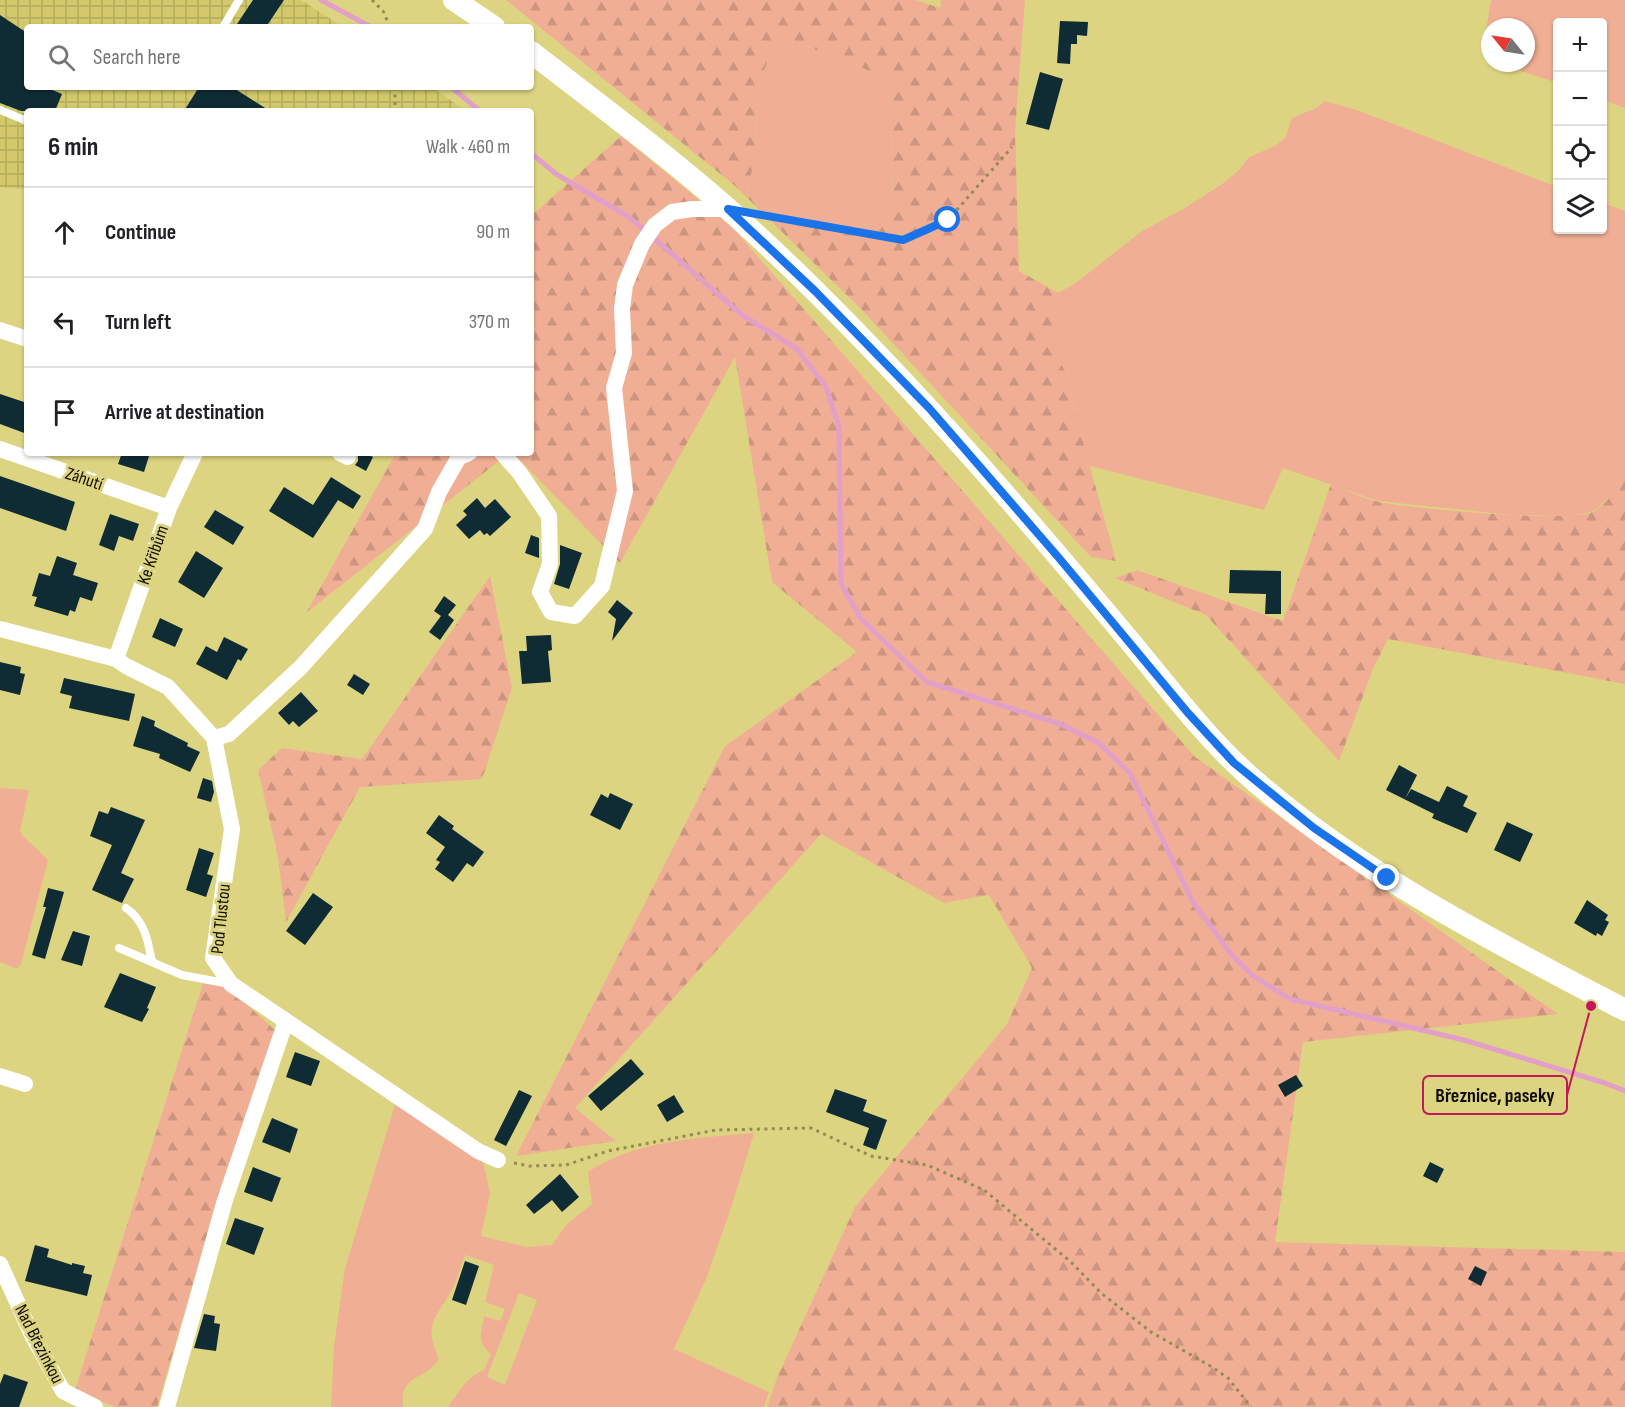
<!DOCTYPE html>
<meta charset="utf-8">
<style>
:root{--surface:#fff;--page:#f6f6f6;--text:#202124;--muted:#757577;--line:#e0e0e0}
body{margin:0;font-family:"Sofia Sans Condensed",sans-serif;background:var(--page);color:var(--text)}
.controls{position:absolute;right:18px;top:18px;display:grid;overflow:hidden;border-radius:6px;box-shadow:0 2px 4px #0004}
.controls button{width:54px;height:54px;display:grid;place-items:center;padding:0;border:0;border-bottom:2px solid var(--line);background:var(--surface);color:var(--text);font:30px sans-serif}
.compass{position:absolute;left:1481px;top:18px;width:54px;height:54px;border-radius:50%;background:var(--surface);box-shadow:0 2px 4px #0004;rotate:300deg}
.stop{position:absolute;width:18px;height:18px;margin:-14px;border:4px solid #1a73e8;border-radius:50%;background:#fff}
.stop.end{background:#1a73e8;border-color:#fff;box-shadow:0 2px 6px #0008}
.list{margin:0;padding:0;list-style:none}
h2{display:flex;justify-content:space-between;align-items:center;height:78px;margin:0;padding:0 24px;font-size:26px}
h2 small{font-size:20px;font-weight:400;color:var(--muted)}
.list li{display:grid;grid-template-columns:39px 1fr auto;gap:18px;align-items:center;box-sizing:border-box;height:90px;padding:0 24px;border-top:2px solid var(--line)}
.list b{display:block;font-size:22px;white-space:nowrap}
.list em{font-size:20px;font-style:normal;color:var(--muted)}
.icon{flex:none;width:33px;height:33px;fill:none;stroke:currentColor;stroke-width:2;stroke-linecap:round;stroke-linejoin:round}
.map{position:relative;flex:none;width:1625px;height:1407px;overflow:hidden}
.search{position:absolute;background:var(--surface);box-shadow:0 2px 4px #0004;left:24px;top:24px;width:510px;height:66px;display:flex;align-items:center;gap:15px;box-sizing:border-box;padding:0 21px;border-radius:6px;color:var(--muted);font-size:22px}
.panel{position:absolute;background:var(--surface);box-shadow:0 2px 4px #0004;left:24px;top:108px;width:510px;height:348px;border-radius:6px}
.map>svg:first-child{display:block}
</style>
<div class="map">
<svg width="1625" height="1407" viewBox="0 0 1625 1407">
<defs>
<pattern id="industrial-grid" width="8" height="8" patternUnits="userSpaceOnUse" patternTransform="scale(1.5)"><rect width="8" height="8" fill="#d3c96c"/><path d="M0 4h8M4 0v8" fill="none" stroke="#b4ab5c"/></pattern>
<pattern id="forest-firs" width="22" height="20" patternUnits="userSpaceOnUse" patternTransform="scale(1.5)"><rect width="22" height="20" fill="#f0af95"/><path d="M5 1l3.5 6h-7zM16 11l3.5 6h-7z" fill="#cd957f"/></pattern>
</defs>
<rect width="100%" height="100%" fill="#ddd481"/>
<path fill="url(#industrial-grid)" d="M 0,0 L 301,0 L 343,27 L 27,27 L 27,87 L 432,87 L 466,111 L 27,111 L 27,189 L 0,187 Z"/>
<path fill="#f0af95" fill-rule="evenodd" d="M 1491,0 L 1625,0 L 1625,108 L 1603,100 L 1602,22 L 1558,22 L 1557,83 L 1516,69 L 1507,63 L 1526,63 L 1526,27 L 1490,27 L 1490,51 L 1484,43 Z
M 785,41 L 798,43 L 863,68 L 890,81 L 893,205 L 887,215 L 877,220 L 840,232 L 829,231 L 780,215 L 769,206 L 748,195 L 747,191 L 756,155 L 757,97 L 762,76 L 767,63 L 776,50 Z
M 1325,101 L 1357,110 L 1557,187 L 1558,230 L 1602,230 L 1603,203 L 1625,211 L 1625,471 L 1615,493 L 1594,511 L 1572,516 L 1512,515 L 1378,501 L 1283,468 L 1264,510 L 1090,466 L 1073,405 L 1069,376 L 1053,353 L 1053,308 L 1058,293 L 1077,282 L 1142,231 L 1185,208 L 1222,184 L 1238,171 L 1249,157 L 1275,146 L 1285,138 L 1292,118 C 1304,112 1315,111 1325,101 Z
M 0,788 L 29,790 L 20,831 L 22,835 L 48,860 L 21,964 L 17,969 L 0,962 Z
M 395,1105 L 482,1157 L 490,1194 L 481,1236 L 527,1247 L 552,1245 L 567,1224 L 592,1204 L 588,1172 C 636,1140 697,1138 754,1133 L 731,1208 L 706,1279 L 674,1349 L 769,1392 L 764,1407 L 448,1407 C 459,1392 466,1377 484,1370 L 491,1354 C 476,1341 481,1335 484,1316 L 500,1321 L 505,1309 L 485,1302 L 494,1265 L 465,1255 C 461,1264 459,1274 455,1283 C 442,1314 420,1321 439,1358 C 428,1381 399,1372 403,1407 L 331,1407 L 334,1346 L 345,1268 ZM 519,1293 L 537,1300 L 505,1385 L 487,1377 Z"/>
<path fill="url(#forest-firs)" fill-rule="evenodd" d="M 506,0 L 916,0 L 940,8 L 941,0 L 1025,0 L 1015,131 L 1019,271 L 1058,293 L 1053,308 L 1053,353 L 1069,376 L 1073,405 L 1116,561 L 1091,557 L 862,310 L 734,185 ZM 785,42 L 798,43 L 863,68 L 890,81 L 893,205 L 887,215 L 877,220 L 840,232 L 829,231 L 780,215 L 769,206 L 748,195 L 747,190 L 756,155 L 757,97 L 762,76 L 767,63 L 776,50 Z
M 621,136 L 732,227 L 1195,757 L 1558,1014 L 1303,1042 L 1275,1242 L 1625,1252 L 1625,1407 L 767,1407 L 777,1378 L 855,1207 L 1007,1024 L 1032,968 L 989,895 L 944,903 L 821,834 L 575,1108 L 616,1141 L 516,1156 L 725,746 L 857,652 L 772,582 L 735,357 L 620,563 L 513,453 L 531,453 L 531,216 Z
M 396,453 L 509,453 L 306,613 Z
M 1625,471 L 1625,684 L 1388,639 L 1373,669 L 1339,761 L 1206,615 L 1115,578 L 1137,570 L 1283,621 L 1331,484 C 1346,490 1363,498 1379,502 C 1411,508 1572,524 1595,511 C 1610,501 1618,487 1625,471 Z
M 490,576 L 512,688 L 482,779 L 360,787 L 286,922 L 278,857 L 258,770 L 282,748 L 362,759 Z
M 203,983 L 228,988 L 275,1030 L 218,1197 L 157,1407 L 115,1407 L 75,1390 Z"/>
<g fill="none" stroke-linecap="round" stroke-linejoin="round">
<path stroke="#e29fc7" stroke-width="5" d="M 321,0 L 371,27
M 451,87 L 480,111
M 531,153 L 556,174 L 629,217 L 642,228
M 656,240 L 742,315 L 797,349 L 826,387 L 839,426 L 841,584 L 861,619 L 927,682 L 1060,724 L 1099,743 L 1130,773 L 1193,902 L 1232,955 L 1253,976 L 1290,999 L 1464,1040 L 1605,1083 L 1625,1091"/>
</g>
<path fill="#0f2b34" d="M 253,0 L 284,0 L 266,27 L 235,27 Z
M 0,15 L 27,33 L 27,87 L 45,87 L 62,94 L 55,111 L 21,111 L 0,103 Z
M 1060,21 L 1088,22 L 1087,36 L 1077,35 L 1077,44 L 1071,44 L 1070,64 L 1057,63 Z
M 1040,72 L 1063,79 L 1049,130 L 1026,124 Z
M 199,87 L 232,87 L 270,111 L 184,111 Z
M 0,394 L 27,403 L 27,434 L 0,424 Z
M 122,453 L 150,453 L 144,472 L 118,464 Z
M 358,453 L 365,453 L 373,457 L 366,471 L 355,465 L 358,461 Z
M 0,476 L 75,502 L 66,531 L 0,508 Z
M 331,477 L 361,496 L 353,509 L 338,500 L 313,538 L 269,511 L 284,487 L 313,505 Z
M 477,498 L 485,508 L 495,499 L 511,517 L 490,536 L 487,533 L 484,535 L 480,530 L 469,539 L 456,525 L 467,515 L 463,511 Z
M 215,510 L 244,527 L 233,545 L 204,527 Z
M 110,514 L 139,524 L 133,541 L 119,536 L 114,551 L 99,545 Z
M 531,535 L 539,538 L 539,558 L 525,553 Z
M 560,545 L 582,553 L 569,589 L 554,584 L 560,564 Z
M 196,551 L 223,568 L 204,598 L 178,582 Z
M 57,556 L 77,563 L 73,575 L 98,583 L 92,601 L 80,597 L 75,612 L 70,610 L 68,616 L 34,606 L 37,597 L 32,596 L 39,573 L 50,576 Z
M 1230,570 L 1281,571 L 1281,614 L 1265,614 L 1266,594 L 1229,593 Z
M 444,596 L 456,605 L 448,615 L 454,620 L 440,640 L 429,632 L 441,616 L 434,611 Z
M 617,600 L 633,613 L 612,641 L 616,619 L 608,612 Z
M 160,618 L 183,629 L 175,647 L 152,637 Z
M 551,635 L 552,650 L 548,651 L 551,682 L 522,684 L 519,651 L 527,651 L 526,636 Z
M 224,637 L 248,649 L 241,661 L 238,659 L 227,680 L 196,664 L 206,646 L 217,652 Z
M 0,662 L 21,667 L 20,673 L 25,674 L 20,695 L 0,690 Z
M 354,674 L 370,684 L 363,695 L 347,685 Z
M 64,678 L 135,694 L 129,721 L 69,708 L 72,696 L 60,693 Z
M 301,692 L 318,711 L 299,727 L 293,721 L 289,725 L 278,713 Z
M 142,716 L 155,721 L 154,726 L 188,743 L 187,746 L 200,752 L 190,772 L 159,758 L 160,754 L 133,746 Z
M 1399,765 L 1417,775 L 1405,799 L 1411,789 L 1439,802 L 1447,786 L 1468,796 L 1463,806 L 1477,813 L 1467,833 L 1432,818 L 1434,814 L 1386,790 Z
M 203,778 L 212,781 L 214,792 L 211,802 L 197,798 Z
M 610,793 L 633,804 L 620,830 L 590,815 L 601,794 L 608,798 Z
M 111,807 L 145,820 L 121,873 L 134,879 L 122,903 L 92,890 L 112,845 L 90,836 L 99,811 L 108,814 Z
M 439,815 L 454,826 L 452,829 L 484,852 L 473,867 L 467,863 L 453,882 L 435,869 L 440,862 L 436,860 L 445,847 L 426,833 Z
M 1507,822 L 1533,834 L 1520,862 L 1494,850 Z
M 199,848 L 214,853 L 207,874 L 213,876 L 206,897 L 186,890 Z
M 48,888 L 64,892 L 45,959 L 32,955 L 46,907 L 43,907 Z
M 313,893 L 333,907 L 305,945 L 286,931 Z
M 1587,900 L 1608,915 L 1605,920 L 1609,922 L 1602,936 L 1597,933 L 1596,936 L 1574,923 Z
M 73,931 L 90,936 L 82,966 L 61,960 Z
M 120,973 L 156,987 L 147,1008 L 149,1009 L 142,1022 L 104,1007 Z
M 295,1052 L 320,1061 L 311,1086 L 286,1077 Z
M 631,1059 L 644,1074 L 601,1111 L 588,1096 Z
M 1296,1075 L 1303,1086 L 1285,1097 L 1278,1085 Z
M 835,1089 L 867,1100 L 863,1111 L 887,1120 L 876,1150 L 863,1145 L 869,1128 L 826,1112 Z
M 519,1090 L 532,1096 L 506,1146 L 494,1140 Z
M 674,1095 L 684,1112 L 667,1122 L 657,1105 Z
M 272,1118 L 298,1129 L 290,1153 L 262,1142 Z
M 1430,1162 L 1444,1169 L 1437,1183 L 1423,1176 Z
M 253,1167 L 281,1178 L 272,1202 L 244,1192 Z
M 560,1174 L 579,1197 L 562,1212 L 552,1200 L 534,1214 L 526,1205 Z
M 235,1218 L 264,1228 L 254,1255 L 226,1244 Z
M 35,1245 L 49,1249 L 47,1257 L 72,1265 L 72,1263 L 85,1266 L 83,1273 L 92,1275 L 87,1296 L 25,1281 Z
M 465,1261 L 479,1266 L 466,1305 L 452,1300 Z
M 1475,1266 L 1487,1272 L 1481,1286 L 1468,1279 Z
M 204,1314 L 215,1316 L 214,1323 L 220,1324 L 216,1351 L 194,1348 Z
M 4,1374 L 28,1382 L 19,1407 L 0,1407 L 0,1384 Z"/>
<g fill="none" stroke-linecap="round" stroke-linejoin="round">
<path stroke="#928b52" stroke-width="3" stroke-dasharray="3 4.5" stroke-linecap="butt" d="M 372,0 L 383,11 L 390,27
M 395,87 L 395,111
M 765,216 L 903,240 L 948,220 L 1012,147
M 514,1163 L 529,1166 L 566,1165 L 608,1151 L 716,1130 L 811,1128 L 871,1156 L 927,1165 L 984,1190 L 1071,1262 L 1101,1293 L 1151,1332 L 1212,1367 L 1228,1378 L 1251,1407"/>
<path stroke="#fff" stroke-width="8" d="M 223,27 L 239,0
M 0,110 L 27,121
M 126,908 C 145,921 148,941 152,962
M 119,948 L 182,975 L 230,984"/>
<path stroke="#fff" stroke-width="16" d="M 0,330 L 27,339
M 0,449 L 169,508
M 340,453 L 348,457
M 502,453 L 519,472 L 549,516 L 550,564 L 540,592 L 551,612 L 575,616 L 602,586 L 625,491 L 614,388 L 624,353 L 622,309 L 625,285 L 642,244 L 655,225 L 672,212 L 692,209 L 728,209
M 0,629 L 116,659 L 126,666 L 168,687 L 214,738 L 232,829 L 213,958 L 231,984 L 286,1021 L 225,1200 L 167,1407
M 116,659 L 169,508 L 195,453
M 214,738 L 229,734 L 301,667 L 425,529 L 439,492 L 459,457 L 469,453
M 286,1021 L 478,1151 L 498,1160
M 0,1076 L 25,1084
M 0,1264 L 32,1335 L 63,1391 L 95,1407"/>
<path stroke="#fff" stroke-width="22" d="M 454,0 L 494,27
M 531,52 C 597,103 664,153 727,208 C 817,288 900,376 980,466 C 1032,525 1083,585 1133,645 C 1172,692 1209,742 1256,782 C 1366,877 1497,943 1625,1010"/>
</g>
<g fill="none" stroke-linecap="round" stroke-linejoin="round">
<path stroke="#1a73e8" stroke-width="8" d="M 948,220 L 903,240 L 728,209 L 815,291 L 929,408 L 1059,558 L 1188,713 L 1234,763 L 1314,828 L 1387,878"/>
</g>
<g text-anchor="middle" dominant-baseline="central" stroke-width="6" stroke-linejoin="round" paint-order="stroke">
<g font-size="18" fill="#0f0c00" stroke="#ddd481">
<text transform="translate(84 479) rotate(19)">Záhutí</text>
<text transform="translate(153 555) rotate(-71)">Ke Křibům</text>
<text transform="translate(221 919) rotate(-84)">Pod Tlustou</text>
<text transform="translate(39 1344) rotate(63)">Nad Březinkou</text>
</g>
</g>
<path fill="none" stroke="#c2185b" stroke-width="2" d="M1591 1006L1567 1095"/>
<circle fill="#c2185b" stroke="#ddd481" stroke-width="2" cx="1591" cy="1006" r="6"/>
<rect fill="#ddd481" stroke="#c2185b" stroke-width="2" x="1423" y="1076" width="144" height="38" rx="6"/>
<g font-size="20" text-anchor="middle" font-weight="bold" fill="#0f0c00">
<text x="1495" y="1102">Březnice, paseky</text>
</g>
</svg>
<div class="controls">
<button>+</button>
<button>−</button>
<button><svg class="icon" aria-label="locate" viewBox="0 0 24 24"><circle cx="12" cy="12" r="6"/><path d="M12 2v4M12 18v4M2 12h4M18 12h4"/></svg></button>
<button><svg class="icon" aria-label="layers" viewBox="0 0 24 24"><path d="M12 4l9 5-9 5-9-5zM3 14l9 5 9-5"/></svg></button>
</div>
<svg class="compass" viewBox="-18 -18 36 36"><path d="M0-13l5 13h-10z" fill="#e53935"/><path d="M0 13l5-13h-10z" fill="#757577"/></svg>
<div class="stop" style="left:948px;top:220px"></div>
<div class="stop end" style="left:1387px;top:878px"></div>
<div class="search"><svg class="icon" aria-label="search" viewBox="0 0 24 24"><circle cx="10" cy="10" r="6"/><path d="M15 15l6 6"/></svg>Search here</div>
<section class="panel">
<h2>6 min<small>Walk · 460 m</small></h2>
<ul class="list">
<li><svg class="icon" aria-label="ahead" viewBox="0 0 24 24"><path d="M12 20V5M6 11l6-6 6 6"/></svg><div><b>Continue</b></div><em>90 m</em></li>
<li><svg class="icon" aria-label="left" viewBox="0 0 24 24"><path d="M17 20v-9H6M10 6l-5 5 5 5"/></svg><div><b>Turn left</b></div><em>370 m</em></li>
<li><svg class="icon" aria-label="arrive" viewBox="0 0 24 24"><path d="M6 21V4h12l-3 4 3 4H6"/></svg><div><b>Arrive at destination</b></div></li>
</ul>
</section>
</div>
